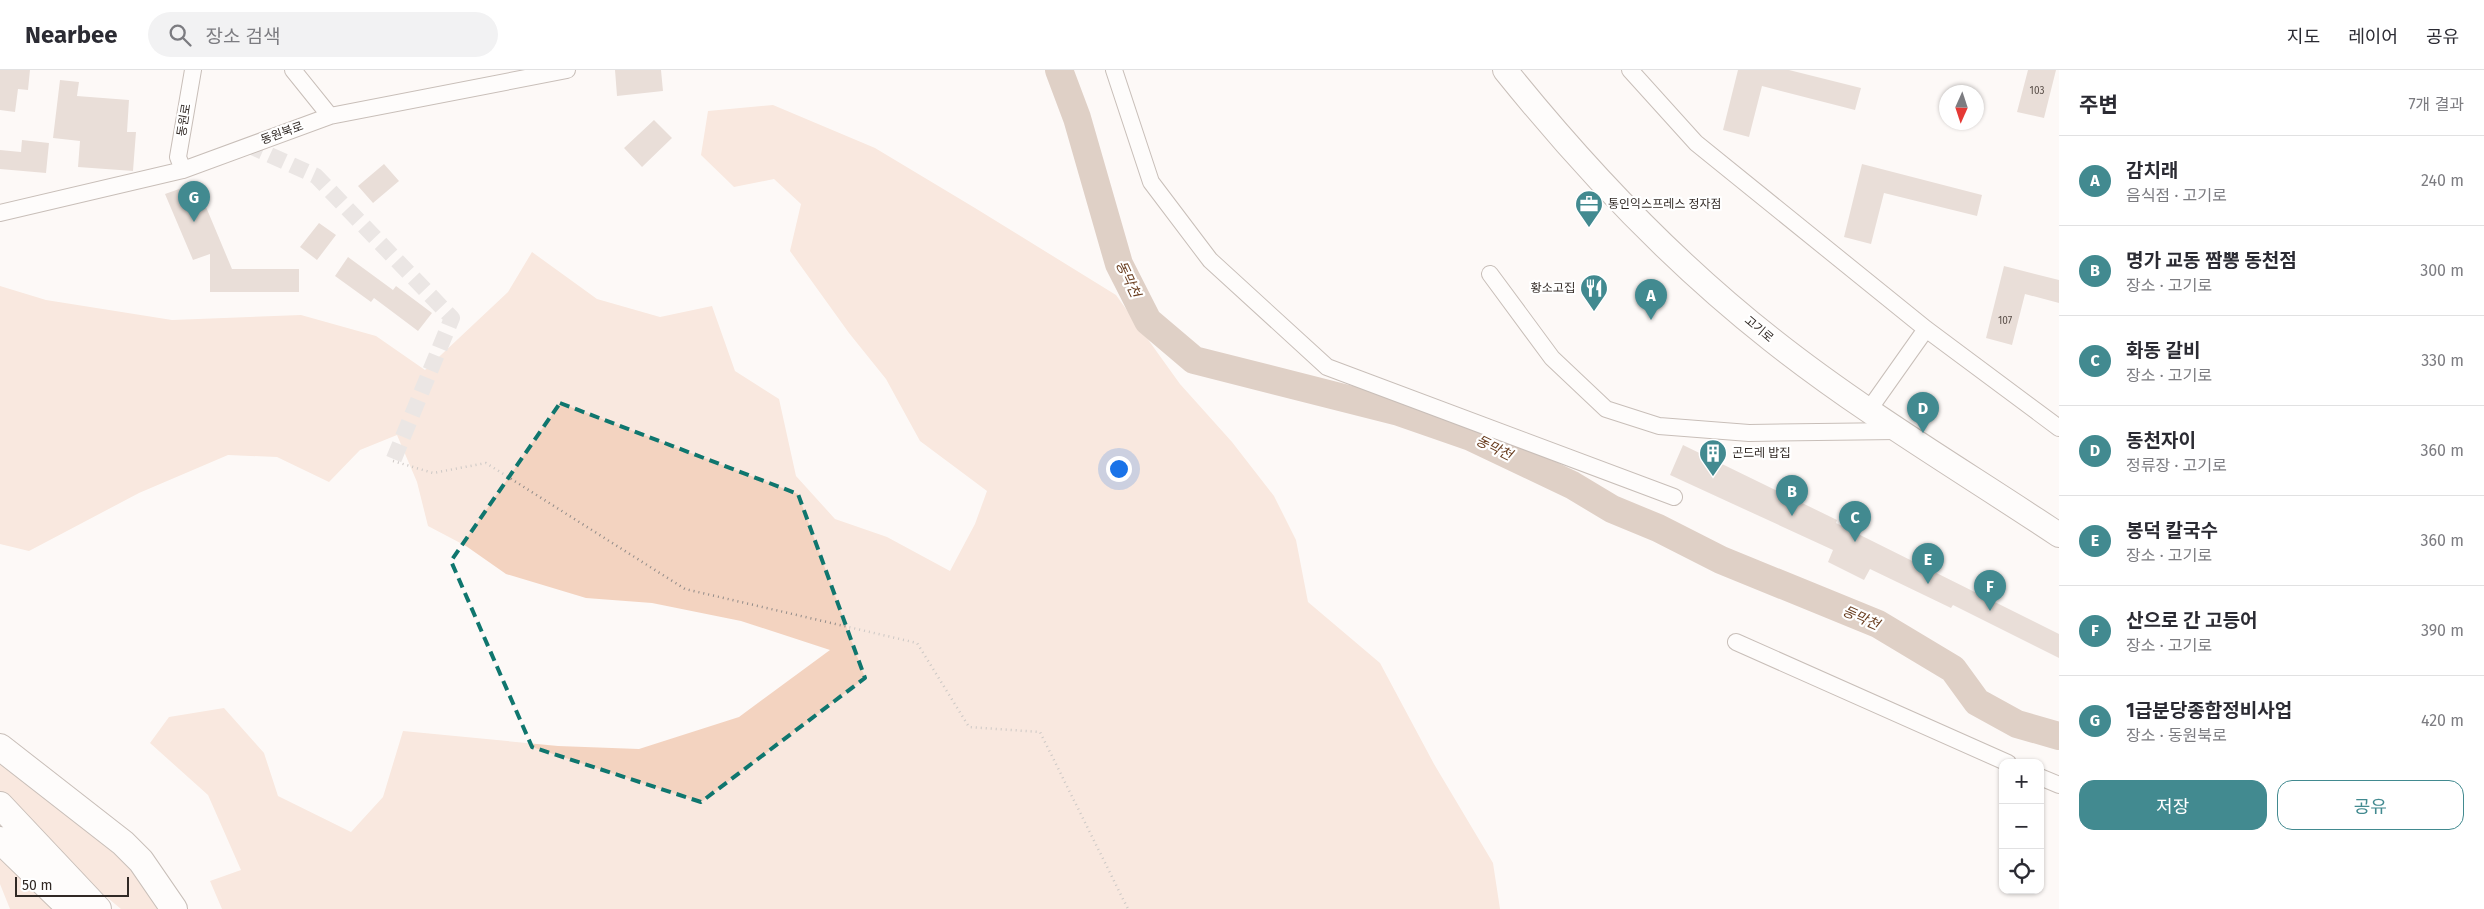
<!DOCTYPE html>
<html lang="ko">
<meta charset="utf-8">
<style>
:root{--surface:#fff;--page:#f2f2f3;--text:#2b2b33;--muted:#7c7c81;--line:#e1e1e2;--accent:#428a90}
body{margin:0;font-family:"Fira Sans","Noto Sans KR",sans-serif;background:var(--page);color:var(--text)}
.controls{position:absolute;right:15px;bottom:15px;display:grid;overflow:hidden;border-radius:10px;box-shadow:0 1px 4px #0004}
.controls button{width:45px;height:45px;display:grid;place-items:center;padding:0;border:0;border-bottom:1px solid var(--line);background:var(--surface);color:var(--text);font:25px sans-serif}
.compass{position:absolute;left:1939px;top:15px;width:45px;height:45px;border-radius:50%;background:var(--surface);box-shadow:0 1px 4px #0004;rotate:183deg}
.scale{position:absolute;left:15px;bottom:12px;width:114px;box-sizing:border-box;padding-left:5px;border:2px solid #312925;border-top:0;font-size:14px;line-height:18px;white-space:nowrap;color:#312925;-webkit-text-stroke:4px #fff;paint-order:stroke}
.you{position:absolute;left:1118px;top:398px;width:18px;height:18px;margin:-12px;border:4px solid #fff;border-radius:50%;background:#1a73e8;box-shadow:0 0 0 8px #1a73e833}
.badge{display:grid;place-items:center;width:32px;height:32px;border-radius:50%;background:var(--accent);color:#fff;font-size:16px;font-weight:700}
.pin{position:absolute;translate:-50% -41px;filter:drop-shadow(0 1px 2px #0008)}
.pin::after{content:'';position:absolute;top:26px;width:18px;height:15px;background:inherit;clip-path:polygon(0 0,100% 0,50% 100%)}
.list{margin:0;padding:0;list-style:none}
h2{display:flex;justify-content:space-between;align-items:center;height:65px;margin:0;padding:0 20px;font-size:21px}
h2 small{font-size:16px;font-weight:400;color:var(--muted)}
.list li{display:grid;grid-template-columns:32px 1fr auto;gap:15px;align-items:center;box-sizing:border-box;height:90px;padding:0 20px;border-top:1px solid var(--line)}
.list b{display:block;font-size:19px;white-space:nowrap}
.list p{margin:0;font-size:16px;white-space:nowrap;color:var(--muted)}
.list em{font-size:16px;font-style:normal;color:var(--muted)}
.actions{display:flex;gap:10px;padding:15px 20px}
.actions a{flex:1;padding:11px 0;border:1px solid var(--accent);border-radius:15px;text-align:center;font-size:18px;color:var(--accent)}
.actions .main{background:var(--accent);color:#fff}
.icon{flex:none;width:28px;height:28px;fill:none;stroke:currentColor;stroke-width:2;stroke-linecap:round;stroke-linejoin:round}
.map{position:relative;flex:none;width:2059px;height:839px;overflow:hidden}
header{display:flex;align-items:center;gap:30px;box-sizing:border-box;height:70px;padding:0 25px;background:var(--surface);border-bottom:1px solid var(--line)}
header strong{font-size:24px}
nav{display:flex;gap:28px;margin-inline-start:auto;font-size:18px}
.search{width:350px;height:45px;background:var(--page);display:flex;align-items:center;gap:12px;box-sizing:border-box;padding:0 18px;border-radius:28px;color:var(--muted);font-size:19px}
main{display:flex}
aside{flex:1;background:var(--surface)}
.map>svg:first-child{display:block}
</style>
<header>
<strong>Nearbee</strong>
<div class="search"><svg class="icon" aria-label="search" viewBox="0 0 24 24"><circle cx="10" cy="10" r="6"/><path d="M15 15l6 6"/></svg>장소 검색</div>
<nav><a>지도</a><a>레이어</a><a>공유</a></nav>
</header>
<main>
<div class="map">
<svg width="2059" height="839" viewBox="0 0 2059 839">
<rect width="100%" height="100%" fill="#fdf9f7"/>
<path fill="#f3d3c0" d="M 773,35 L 875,78 L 975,138 L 1116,225 L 1180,314 L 1232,372 L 1274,426 L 1296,470 L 1308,532 L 1380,593 L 1434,694 L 1493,793 L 1500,839 L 222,839 L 210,811 L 241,800 L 208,725 L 150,673 L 169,647 L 224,638 L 264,683 L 278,726 L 351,762 L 383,727 L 403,661 L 558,676 L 639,679 L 739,647 L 830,580 L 741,551 L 652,533 L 586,528 L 506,504 L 466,476 L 428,456 L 417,412 L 397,365 L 360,380 L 329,412 L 277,387 L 228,385 L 139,423 L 29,481 L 0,474 L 0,216 L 46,230 L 172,250 L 301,245 L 376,266 L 425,300 L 508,222 L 532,182 L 597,229 L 660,247 L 712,236 L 735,301 L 779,329 L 796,406 L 835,449 L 887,467 L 950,501 L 975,454 L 987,421 L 920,371 L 886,309 L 849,263 L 790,181 L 801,134 L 774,109 L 734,117 L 701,85 L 708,41 Z
M 0,694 L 118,782 L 162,839 L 121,839 L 91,814 L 0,726 Z
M 0,782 L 61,839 L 10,839 L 0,814 Z"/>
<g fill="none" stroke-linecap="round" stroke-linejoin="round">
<path stroke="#bb9d8a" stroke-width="28" d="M 1059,0 L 1077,48 L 1119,194 L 1148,251 L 1194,290 L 1399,342 L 1471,367 L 1572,415 L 1612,439 L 1658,458 L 1721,490 L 1878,554 L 1953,599 L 1977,632 L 2017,654 L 2059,666"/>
</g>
<path fill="#d1bdb2" d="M 0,0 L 30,0 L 28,20 L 18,19 L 15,42 L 0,40 Z
M 615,0 L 661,0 L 663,21 L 617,26 Z
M 1738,0 L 1789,0 L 1861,18 L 1855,40 L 1762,16 L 1749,67 L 1723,60 Z
M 2028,0 L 2056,0 L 2044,48 L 2017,42 Z
M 60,10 L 79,12 L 77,26 L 129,30 L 127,62 L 136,62 L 133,101 L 78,97 L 80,71 L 53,68 Z
M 654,50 L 672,68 L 642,97 L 624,78 Z
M 22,70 L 49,73 L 46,103 L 0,99 L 0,80 L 21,82 Z
M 384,94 L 399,111 L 373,133 L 358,116 Z
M 1862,94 L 1982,125 L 1977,146 L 1884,123 L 1871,174 L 1844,167 Z
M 196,113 L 232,199 L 299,199 L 299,222 L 210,222 L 210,184 L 193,190 L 165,124 Z
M 319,153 L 336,165 L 317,190 L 300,177 Z
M 348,187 L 393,220 L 396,216 L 432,243 L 418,261 L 374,228 L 371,232 L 335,206 Z
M 2004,196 L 2059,210 L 2059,233 L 2025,224 L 2012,275 L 1986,268 Z
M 1683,375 L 1837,450 L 1836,453 L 2059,564 L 2059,588 L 1953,535 L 1951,538 L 1870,499 L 1864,510 L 1828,492 L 1833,480 L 1670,405 Z"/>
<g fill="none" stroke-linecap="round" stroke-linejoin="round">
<path stroke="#d4cfcd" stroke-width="16" stroke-dasharray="16 8" stroke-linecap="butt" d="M 248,75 L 316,106 L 452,248 L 393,391"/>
<g stroke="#88776c" stroke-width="18">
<path id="street" d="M 293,0 L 330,46
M 1114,0 L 1151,112 L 1210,190 L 1327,297 L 1674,427
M 1630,0 L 1696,73 L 1926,259 L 2059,358
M 183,100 L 178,87 L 193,0
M 0,143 L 183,100 L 330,46 L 567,0
M 1490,204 L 1552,288 L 1606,339 L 1659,356 L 1749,363 L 1897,361
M 1868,341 L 1926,259
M 1736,572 L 2008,693
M 2040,707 L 2059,715"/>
</g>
<g stroke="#88776c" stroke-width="26">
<path id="secondary" d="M 1505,0 C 1583,97 1674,193 1772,270 C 1863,342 1963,401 2059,465"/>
</g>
<g stroke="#88776c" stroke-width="28">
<path id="primary" d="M 0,677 L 123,773 L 141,791 L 174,839
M 0,735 L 98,839
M 0,770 L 71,839"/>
</g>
<path stroke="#918b88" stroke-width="2.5" stroke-dasharray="1 4" stroke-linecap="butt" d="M 393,391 L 433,403 L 486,393 L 685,519 L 917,573 L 969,657 L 1040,662 L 1128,839"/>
<use href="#street" stroke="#fff" stroke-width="16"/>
<use href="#secondary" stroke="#fff" stroke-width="24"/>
<use href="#primary" stroke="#fff" stroke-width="26"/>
</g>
<path d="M0 0H2059V839H0ZM 560,333 L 798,424 L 865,608 L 701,732 L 532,677 L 451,491 Z" fill="#fdf9f7" fill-opacity=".55" fill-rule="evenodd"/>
<path fill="none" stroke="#0f766e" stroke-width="4" stroke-dasharray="10 6" stroke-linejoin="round" d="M 560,333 L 798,424 L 865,608 L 701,732 L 532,677 L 451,491 Z"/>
<defs>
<g id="office-pin" transform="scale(1.4375)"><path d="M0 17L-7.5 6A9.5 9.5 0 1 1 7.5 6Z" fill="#428a90" stroke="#fff"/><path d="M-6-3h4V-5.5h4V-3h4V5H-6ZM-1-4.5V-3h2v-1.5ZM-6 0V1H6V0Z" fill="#fff"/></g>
<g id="restaurant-pin" transform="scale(1.4375)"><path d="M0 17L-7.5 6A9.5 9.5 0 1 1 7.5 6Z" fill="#428a90" stroke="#fff"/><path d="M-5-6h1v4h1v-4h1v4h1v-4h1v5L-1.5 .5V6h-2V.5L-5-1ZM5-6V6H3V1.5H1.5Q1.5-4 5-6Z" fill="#fff"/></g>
<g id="building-pin" transform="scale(1.4375)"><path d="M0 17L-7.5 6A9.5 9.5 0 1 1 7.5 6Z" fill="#428a90" stroke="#fff"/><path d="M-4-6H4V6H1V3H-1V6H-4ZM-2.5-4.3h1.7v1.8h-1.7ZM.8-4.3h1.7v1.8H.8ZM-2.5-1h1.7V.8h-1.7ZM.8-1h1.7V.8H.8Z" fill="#fff"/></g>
</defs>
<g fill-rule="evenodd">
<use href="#office-pin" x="1589" y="134"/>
<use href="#restaurant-pin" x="1594" y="218"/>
<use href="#building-pin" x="1713" y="383"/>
</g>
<g text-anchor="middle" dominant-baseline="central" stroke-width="4.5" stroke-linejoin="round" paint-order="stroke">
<g font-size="10" fill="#594e48">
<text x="2037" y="21">103</text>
<text x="2005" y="251">107</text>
</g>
<g font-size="12" fill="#312925" stroke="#fff">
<text transform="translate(184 50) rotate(-81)">동원로</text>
<text transform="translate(282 63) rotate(-20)">동원북로</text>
<text transform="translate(1759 259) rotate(40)">고기로</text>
</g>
<g font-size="12" fill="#312925" stroke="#fff" text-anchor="start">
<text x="1608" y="134">통인익스프레스 정자점</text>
<text x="1575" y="218" text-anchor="end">황소고집</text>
<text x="1732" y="383">곤드레 밥집</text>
</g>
<g font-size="14" font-style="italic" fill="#6a3e20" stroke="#fff">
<text transform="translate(1128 209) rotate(65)">동막천</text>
<text transform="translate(1494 378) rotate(26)">동막천</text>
<text transform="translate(1861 548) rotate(24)">동막천</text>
</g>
</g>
</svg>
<div class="controls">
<button>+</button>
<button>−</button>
<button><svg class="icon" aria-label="locate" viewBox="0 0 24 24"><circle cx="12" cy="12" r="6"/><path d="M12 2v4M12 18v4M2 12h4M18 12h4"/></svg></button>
</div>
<svg class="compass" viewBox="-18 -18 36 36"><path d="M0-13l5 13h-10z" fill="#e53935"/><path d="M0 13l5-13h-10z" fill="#7c7c81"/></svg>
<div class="scale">50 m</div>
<div class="you"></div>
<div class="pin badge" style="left:1651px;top:250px">A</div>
<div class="pin badge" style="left:1792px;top:446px">B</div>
<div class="pin badge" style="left:1855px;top:472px">C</div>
<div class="pin badge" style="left:1923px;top:363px">D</div>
<div class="pin badge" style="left:1928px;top:514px">E</div>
<div class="pin badge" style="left:1990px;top:541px">F</div>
<div class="pin badge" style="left:194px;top:152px">G</div>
</div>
<aside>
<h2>주변<small>7개 결과</small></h2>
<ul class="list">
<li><span class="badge">A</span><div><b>감치래</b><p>음식점 · 고기로</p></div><em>240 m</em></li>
<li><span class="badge">B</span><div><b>명가 교동 짬뽕 동천점</b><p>장소 · 고기로</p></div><em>300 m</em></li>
<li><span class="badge">C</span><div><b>화동 갈비</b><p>장소 · 고기로</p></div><em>330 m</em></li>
<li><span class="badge">D</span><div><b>동천자이</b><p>정류장 · 고기로</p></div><em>360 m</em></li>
<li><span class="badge">E</span><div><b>봉덕 칼국수</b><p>장소 · 고기로</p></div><em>360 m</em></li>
<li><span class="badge">F</span><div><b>산으로 간 고등어</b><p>장소 · 고기로</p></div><em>390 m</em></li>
<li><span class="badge">G</span><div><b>1급분당종합정비사업</b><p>장소 · 동원북로</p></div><em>420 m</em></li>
</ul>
<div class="actions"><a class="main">저장</a><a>공유</a></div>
</aside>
</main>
